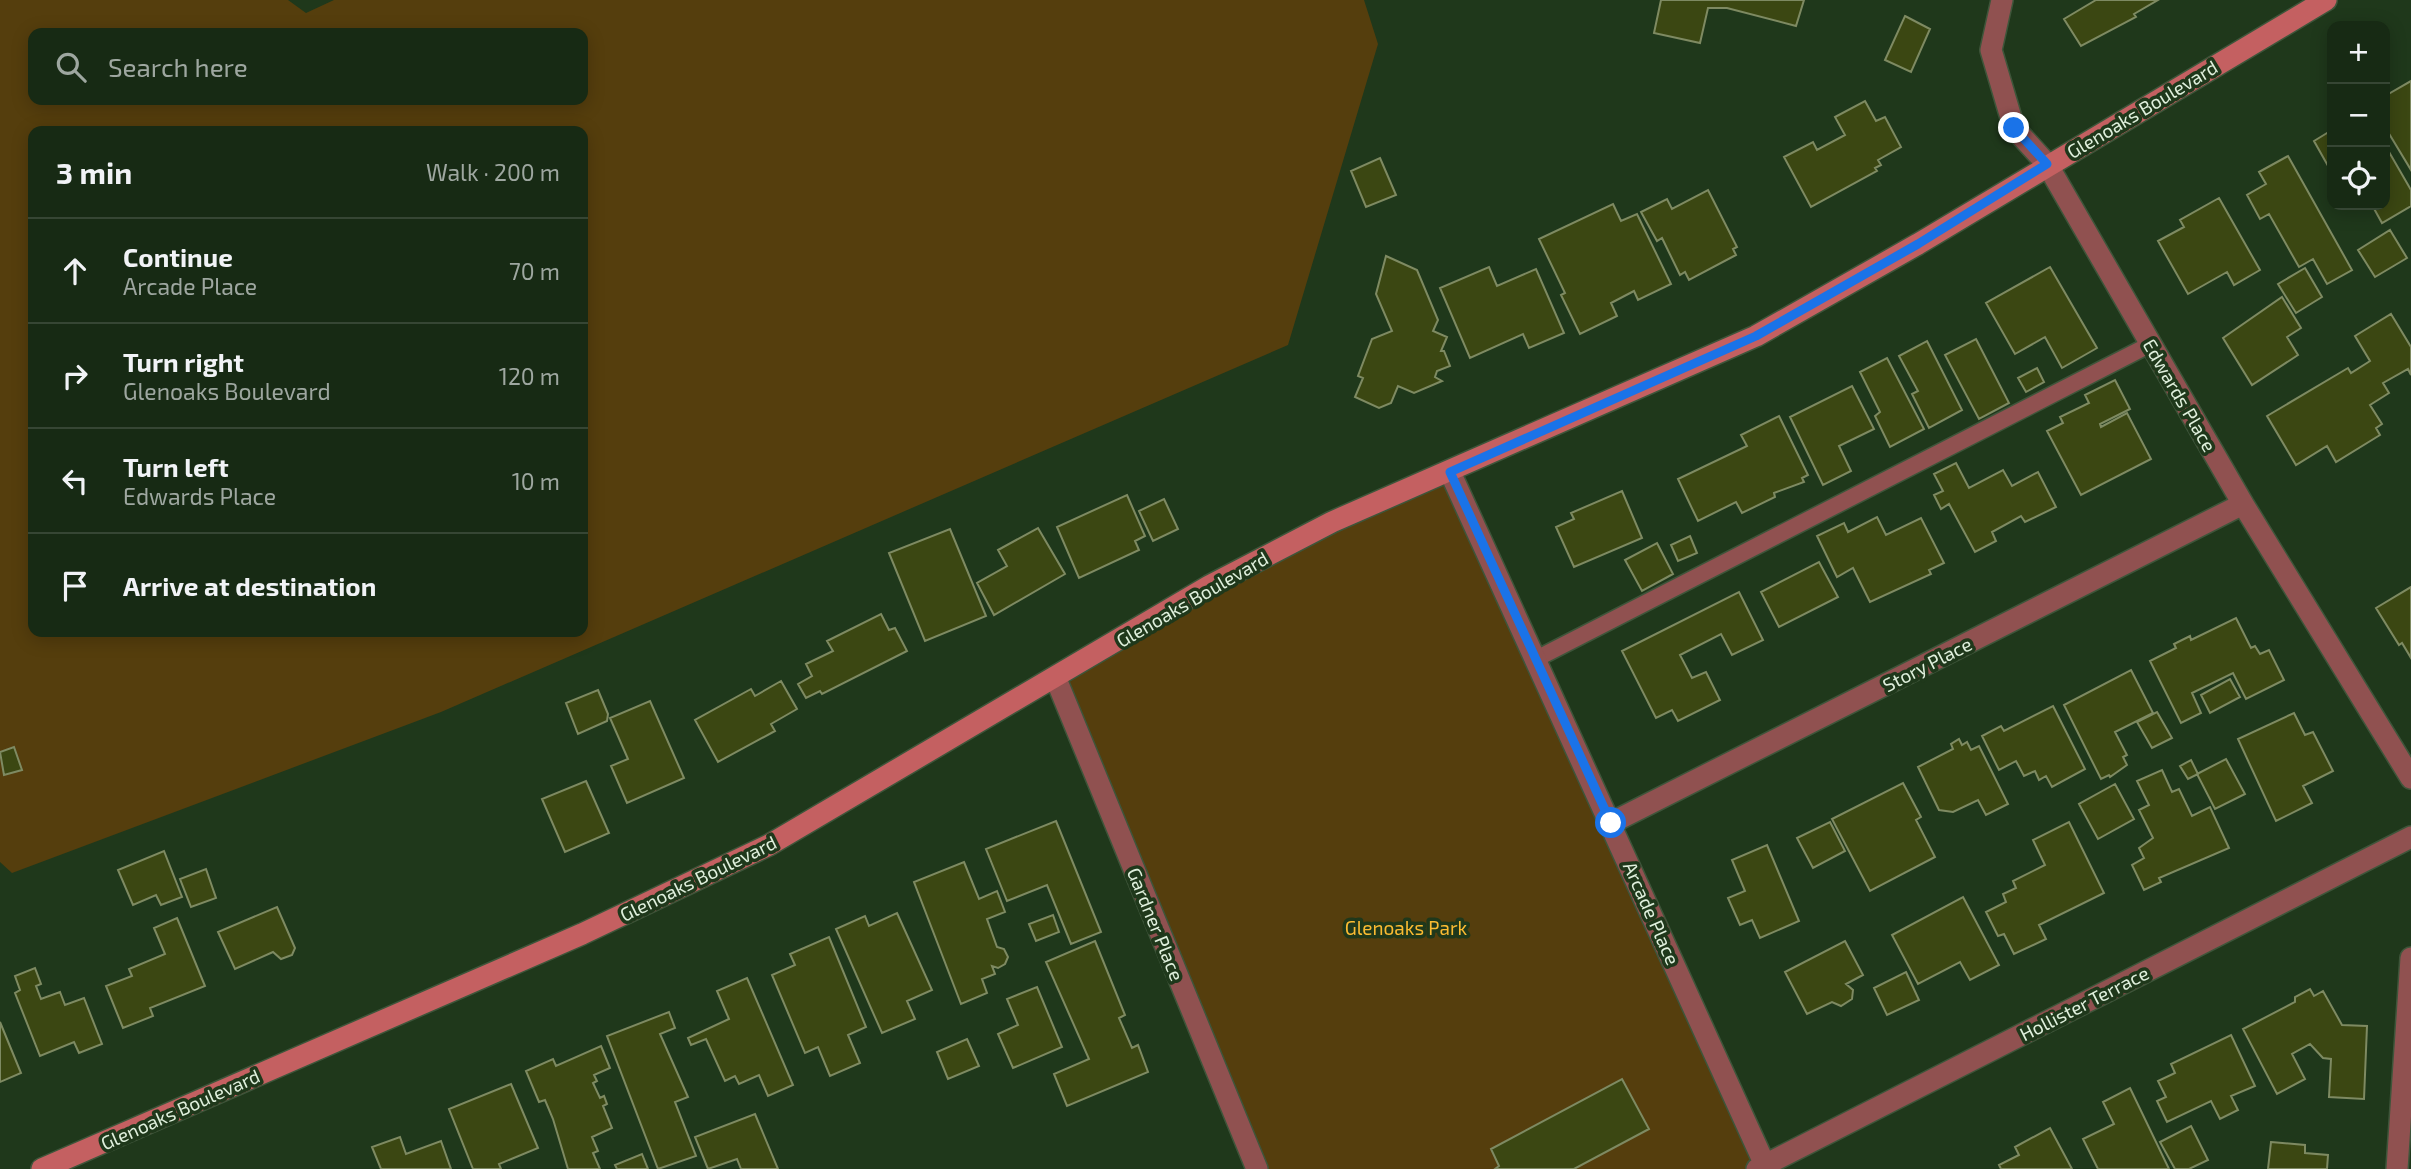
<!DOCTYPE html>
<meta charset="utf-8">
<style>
:root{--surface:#172a14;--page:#243622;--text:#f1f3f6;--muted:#9ea7a0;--line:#364634}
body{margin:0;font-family:"Exo 2",sans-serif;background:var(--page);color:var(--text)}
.controls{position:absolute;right:21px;top:21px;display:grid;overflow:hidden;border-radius:14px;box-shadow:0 4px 18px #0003}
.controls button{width:63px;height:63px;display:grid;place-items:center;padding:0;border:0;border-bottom:2px solid var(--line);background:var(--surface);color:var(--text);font:35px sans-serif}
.stop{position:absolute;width:21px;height:21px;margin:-16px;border:5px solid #1a73e8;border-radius:50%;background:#fff}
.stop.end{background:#1a73e8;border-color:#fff;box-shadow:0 2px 7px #0008}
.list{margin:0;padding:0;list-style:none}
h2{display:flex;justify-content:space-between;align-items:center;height:91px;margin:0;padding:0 28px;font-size:30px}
h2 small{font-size:23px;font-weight:400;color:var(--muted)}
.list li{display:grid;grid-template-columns:46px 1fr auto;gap:21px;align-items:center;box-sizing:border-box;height:105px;padding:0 28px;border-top:2px solid var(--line)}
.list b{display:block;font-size:26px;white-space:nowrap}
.list p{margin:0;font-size:23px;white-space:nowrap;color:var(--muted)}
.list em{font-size:23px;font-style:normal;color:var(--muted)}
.icon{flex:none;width:38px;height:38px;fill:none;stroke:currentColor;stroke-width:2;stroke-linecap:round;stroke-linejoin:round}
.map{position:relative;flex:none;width:2411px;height:1169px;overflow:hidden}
.search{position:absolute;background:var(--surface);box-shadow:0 4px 18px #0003;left:28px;top:28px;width:560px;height:77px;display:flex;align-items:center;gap:18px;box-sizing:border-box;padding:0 24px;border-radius:14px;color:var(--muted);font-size:26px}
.panel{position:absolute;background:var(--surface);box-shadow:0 4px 18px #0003;left:28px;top:126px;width:560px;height:511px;border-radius:14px}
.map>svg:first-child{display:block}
</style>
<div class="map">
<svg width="2411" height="1169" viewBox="0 0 2411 1169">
<rect width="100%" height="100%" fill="#1f381b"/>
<path fill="#553e0d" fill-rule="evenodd" d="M 0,0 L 288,0 L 306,13 L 334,0 L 1364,0 L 1378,44 L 1288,345 L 441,712 L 12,873 L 0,862 ZM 33,33 L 583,33 L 583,100 L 33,100 ZM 33,131 L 583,131 L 583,632 L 33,632 Z
M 1450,472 L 1757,1169 L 1257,1169 L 1056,679 L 1209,586 Z"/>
<path fill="#3b4712" stroke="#7e8a62" stroke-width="2" d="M 1661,0 L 1804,0 L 1796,26 L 1727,8 L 1708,8 L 1700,43 L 1654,33 Z
M 2096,0 L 2158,0 L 2134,14 L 2136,17 L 2081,46 L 2064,19 Z
M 1905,16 L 1930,29 L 1911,72 L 1885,60 Z
M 2411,81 L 2411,170 L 2385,127 L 2385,96 Z
M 1865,101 L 1876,121 L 1885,117 L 1901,147 L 1878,160 L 1881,165 L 1875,168 L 1877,171 L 1811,207 L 1784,157 L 1813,142 L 1817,150 L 1845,135 L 1835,117 Z
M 2332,130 L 2332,173 L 2314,141 Z
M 2385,145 L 2411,190 L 2411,206 L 2382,223 L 2372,205 L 2385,205 Z
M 2288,156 L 2352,270 L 2327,284 L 2313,259 L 2299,267 L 2269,214 L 2260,219 L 2247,195 L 2266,184 L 2259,172 Z
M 1380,158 L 1396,195 L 1366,207 L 1351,171 Z
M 1708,190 L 1737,247 L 1733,249 L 1736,255 L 1689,280 L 1685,272 L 1680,275 L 1662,238 L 1657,241 L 1641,212 L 1667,199 L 1672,209 Z
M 2219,198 L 2260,270 L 2234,285 L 2227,272 L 2188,294 L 2158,241 L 2184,227 L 2180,220 Z
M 1613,204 L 1621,221 L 1637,214 L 1671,284 L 1638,300 L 1634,291 L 1611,303 L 1617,316 L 1580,334 L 1561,295 L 1565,293 L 1539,239 Z
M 2390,230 L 2407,258 L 2375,277 L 2358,250 Z
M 1386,256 L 1417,270 L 1438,320 L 1433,331 L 1447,337 L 1441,351 L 1444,351 L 1450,366 L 1437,371 L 1435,377 L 1442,381 L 1414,393 L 1398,386 L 1391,403 L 1379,408 L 1355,397 L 1363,378 L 1358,376 L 1372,339 L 1392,331 L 1376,294 Z
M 1489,267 L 1497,286 L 1536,269 L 1564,333 L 1529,348 L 1523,334 L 1470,358 L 1440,288 Z
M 2050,267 L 2097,348 L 2062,368 L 2045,337 L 2015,354 L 1986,303 Z
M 2305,268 L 2322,297 L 2296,313 L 2278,284 Z
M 2282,297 L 2301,328 L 2287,337 L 2298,355 L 2252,385 L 2223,338 Z
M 2391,314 L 2411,347 L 2411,375 L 2408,369 L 2383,383 L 2389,393 L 2370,405 L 2382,424 L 2376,428 L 2380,435 L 2336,462 L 2327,446 L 2296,465 L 2267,416 L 2348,368 L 2351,373 L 2370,361 L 2355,336 Z
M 1976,339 L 2009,403 L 1979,419 L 1945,355 Z
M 1927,341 L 1962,410 L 1929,428 L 1912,394 L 1918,391 L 1899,356 Z
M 1887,358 L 1924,429 L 1890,447 L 1875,416 L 1880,412 L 1860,372 Z
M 2037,368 L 2044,382 L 2026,392 L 2018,378 Z
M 2115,380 L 2130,409 L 2100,424 L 2101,427 L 2127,413 L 2151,459 L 2081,495 L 2047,431 L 2063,423 L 2060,417 L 2089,403 L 2085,395 Z
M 1852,386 L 1874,429 L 1839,446 L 1851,471 L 1823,485 L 1790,417 Z
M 1779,416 L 1808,475 L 1802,478 L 1804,482 L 1774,493 L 1775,497 L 1742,513 L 1736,502 L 1698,521 L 1678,479 L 1747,446 L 1741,435 Z
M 1956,463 L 1969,488 L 2003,470 L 2012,486 L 2038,472 L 2056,507 L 2025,522 L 2021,516 L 1992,532 L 1996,541 L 1975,552 L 1949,504 L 1941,509 L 1934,495 L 1943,491 L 1934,474 Z
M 1622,491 L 1642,538 L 1574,567 L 1556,527 L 1574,519 L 1571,513 Z
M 1127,495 L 1145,536 L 1135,541 L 1139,550 L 1079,578 L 1057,527 Z
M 1164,499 L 1178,529 L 1153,541 L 1139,511 Z
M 1877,517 L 1886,535 L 1921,518 L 1944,563 L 1929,570 L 1931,574 L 1870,602 L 1853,568 L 1837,577 L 1817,536 L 1844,523 L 1848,532 Z
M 1038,528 L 1065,574 L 994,615 L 977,583 L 1007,566 L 998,550 Z
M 950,529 L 986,616 L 925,641 L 889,553 Z
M 1690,536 L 1697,553 L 1678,561 L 1671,545 Z
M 1657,543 L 1673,574 L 1642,591 L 1625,560 Z
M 1819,562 L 1838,597 L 1779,627 L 1761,592 Z
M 2411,587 L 2411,658 L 2402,643 L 2399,645 L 2376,608 Z
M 1739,592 L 1763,640 L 1732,655 L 1721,634 L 1680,655 L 1692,678 L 1706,672 L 1720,700 L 1678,721 L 1672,710 L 1656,718 L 1622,651 Z
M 881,614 L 889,630 L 895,628 L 907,651 L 822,694 L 820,691 L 806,698 L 798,684 L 812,676 L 806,664 L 833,651 L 827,641 Z
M 2236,618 L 2251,648 L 2255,646 L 2260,654 L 2269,650 L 2284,680 L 2246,699 L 2233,673 L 2192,693 L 2201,713 L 2181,723 L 2150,661 L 2176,648 L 2174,644 L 2190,636 L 2191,640 Z
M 2131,670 L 2153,713 L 2115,732 L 2127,755 L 2123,757 L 2127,765 L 2110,777 L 2109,775 L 2101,779 L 2064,705 Z
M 2230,679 L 2240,697 L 2210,713 L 2201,695 Z
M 781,681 L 797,709 L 771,724 L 775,731 L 718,762 L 695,720 L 751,689 L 755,696 Z
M 598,690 L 608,714 L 607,721 L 578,734 L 566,703 Z
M 650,701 L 684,778 L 627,803 L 611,766 L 628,759 L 610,718 Z
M 2053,706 L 2085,769 L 2052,787 L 2046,776 L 2039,780 L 2035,771 L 2024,776 L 2016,761 L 1999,770 L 1982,736 L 2001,726 L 2004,731 Z
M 2157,712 L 2172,738 L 2152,748 L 2137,722 Z
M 2294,713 L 2305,735 L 2313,732 L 2333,771 L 2303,786 L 2312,803 L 2276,821 L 2238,739 Z
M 1959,739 L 1962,745 L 1967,742 L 1971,750 L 1979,746 L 2008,804 L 1986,815 L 1978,800 L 1953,812 L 1939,810 L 1918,767 L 1953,749 L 1951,744 Z
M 14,747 L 22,770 L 4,775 L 0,752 Z
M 2226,759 L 2245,794 L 2215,809 L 2197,774 Z
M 2191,760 L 2198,774 L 2188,779 L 2180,766 Z
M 2162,770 L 2172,792 L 2179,789 L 2192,816 L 2210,807 L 2229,848 L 2159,878 L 2161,882 L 2144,890 L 2132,865 L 2144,858 L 2139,848 L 2153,838 L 2139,810 L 2149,805 L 2137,781 Z
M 586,781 L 609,833 L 565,852 L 542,799 Z
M 1903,783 L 1921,817 L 1916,820 L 1935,857 L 1870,891 L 1832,819 Z
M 2115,784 L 2134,819 L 2098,839 L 2079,804 Z
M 1056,821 L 1101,932 L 1071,944 L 1047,885 L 1007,901 L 986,849 Z
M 1830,822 L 1845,851 L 1813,868 L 1797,838 Z
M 2069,822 L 2104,893 L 2039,925 L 2046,939 L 2014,954 L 2004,934 L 1998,936 L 1986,912 L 2006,902 L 2003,894 L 2016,888 L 2013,881 L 2045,865 L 2033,840 Z
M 1767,845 L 1799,921 L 1760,938 L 1752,920 L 1740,925 L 1728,898 L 1745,891 L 1732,860 Z
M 164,851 L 182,897 L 161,905 L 156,895 L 133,905 L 118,870 Z
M 964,862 L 979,899 L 997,891 L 1005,912 L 987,919 L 997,947 L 1004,949 L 1008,957 L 1005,964 L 998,968 L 992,966 L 995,974 L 982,979 L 987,993 L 961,1004 L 914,882 Z
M 206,869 L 216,898 L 191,907 L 180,879 Z
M 1963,897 L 1999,965 L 1970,980 L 1960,962 L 1918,984 L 1892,935 Z
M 277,907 L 295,948 L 292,955 L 281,959 L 273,952 L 235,969 L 218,932 Z
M 897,913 L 932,990 L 907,1001 L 915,1019 L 882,1033 L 836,929 L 865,916 L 869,926 Z
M 1053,915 L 1059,932 L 1036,941 L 1029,924 Z
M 177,918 L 205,986 L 150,1008 L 153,1016 L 123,1028 L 106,986 L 132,976 L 129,969 L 165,954 L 154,928 Z
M 829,937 L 866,1027 L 848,1035 L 860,1063 L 830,1076 L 818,1047 L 805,1053 L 772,975 L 795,965 L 790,954 Z
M 1095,941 L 1125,1015 L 1119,1018 L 1132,1048 L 1138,1045 L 1148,1072 L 1067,1106 L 1054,1074 L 1089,1059 L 1046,962 Z
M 1845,941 L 1863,975 L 1846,984 L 1853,990 L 1852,999 L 1841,1006 L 1832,1002 L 1807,1014 L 1785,972 Z
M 35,968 L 41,984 L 36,986 L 41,999 L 60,992 L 65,1005 L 84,998 L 102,1044 L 79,1053 L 74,1042 L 40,1056 L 15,993 L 20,990 L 15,976 Z
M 1906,972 L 1919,1000 L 1887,1015 L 1874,988 Z
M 747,978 L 793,1085 L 768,1096 L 759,1075 L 739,1084 L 735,1076 L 725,1081 L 706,1039 L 691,1045 L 688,1038 L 729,1019 L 717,991 Z
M 1037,987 L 1062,1047 L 1013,1068 L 998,1034 L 1018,1025 L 1007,999 Z
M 2310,989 L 2314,996 L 2323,991 L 2342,1025 L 2367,1026 L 2364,1099 L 2329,1097 L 2331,1059 L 2323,1058 L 2310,1044 L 2292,1054 L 2305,1079 L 2277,1094 L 2243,1029 L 2295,1002 L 2295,997 Z
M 669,1012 L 675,1028 L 660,1034 L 688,1097 L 675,1102 L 696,1156 L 658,1169 L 607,1036 Z
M 0,1022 L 21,1073 L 0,1082 Z
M 2231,1035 L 2255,1086 L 2231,1096 L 2238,1110 L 2220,1119 L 2211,1101 L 2167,1122 L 2157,1101 L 2166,1097 L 2158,1081 L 2175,1073 L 2171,1064 Z
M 967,1039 L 979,1066 L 948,1079 L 937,1052 Z
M 601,1046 L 610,1068 L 594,1075 L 597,1081 L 593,1083 L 600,1098 L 604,1096 L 607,1104 L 603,1106 L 612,1128 L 592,1137 L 598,1151 L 593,1153 L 600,1169 L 568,1169 L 553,1119 L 545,1100 L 539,1102 L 526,1071 L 553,1059 L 556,1066 Z
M 1622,1079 L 1649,1129 L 1574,1169 L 1495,1169 L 1499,1166 L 1491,1149 Z
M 511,1084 L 538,1148 L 499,1164 L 501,1169 L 473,1169 L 449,1109 Z
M 2130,1088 L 2169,1169 L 2098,1169 L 2083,1139 L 2114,1124 L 2103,1102 Z
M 755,1114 L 778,1169 L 741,1169 L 737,1159 L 708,1169 L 695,1137 Z
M 2191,1126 L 2208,1160 L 2189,1169 L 2175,1169 L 2160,1142 Z
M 2050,1128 L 2072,1169 L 2001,1169 L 1999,1165 L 2019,1155 L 2015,1147 Z
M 400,1137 L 406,1154 L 441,1141 L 451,1169 L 381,1169 L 372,1147 Z
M 2271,1142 L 2305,1145 L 2305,1153 L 2328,1155 L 2327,1169 L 2268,1169 Z
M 642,1154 L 648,1169 L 617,1169 L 615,1165 Z"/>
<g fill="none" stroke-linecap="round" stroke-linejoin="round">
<g stroke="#3e553a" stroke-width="19">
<path id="lane" d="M 1536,659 L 2151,344"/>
</g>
<g stroke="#3e553a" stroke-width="24">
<path id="street" d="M 2002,0 L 1991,50 L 2014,128 L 2047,164 L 2243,504 L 2411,778
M 1450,472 L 1765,1165
M 1056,679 L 1257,1169
M 1611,823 L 2243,504
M 1757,1169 L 2411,837
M 2397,1169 L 2411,958"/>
</g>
<g stroke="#3e553a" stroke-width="24">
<path id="secondary" d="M 42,1169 L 582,934 L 769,845 L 1209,586 L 1332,522 L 1756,336 L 1918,244 L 2326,0"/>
</g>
<use href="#lane" stroke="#905150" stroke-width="16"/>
<use href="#street" stroke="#905150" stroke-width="21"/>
<use href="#secondary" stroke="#c46061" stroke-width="21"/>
</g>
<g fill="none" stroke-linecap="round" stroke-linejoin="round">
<path stroke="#1a73e8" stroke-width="9" d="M 1611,823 L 1450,472 L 1756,336 L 1918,244 L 2047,164 L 2014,128"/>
</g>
<g text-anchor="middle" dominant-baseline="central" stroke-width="7" stroke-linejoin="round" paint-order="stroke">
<g font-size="19" fill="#e0f0dd" stroke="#1f381b">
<text transform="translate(2142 109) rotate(-31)">Glenoaks Boulevard</text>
<text transform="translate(2180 395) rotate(60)">Edwards Place</text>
<text transform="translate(1192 599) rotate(-30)">Glenoaks Boulevard</text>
<text transform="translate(1927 664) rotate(-27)">Story Place</text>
<text transform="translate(698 878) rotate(-26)">Glenoaks Boulevard</text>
<text transform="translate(1652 913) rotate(66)">Arcade Place</text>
<text transform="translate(1156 924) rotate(68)">Gardner Place</text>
<text transform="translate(2084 1003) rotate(-27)">Hollister Terrace</text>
<text transform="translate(180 1109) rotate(-24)">Glenoaks Boulevard</text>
</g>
<g font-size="19" fill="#fbbb32" stroke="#1f381b">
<text x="1406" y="927">Glenoaks Park</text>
</g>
</g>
</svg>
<div class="controls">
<button>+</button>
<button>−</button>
<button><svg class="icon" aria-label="locate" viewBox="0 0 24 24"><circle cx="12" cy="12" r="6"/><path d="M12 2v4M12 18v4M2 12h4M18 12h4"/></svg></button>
</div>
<div class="stop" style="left:1611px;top:823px"></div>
<div class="stop end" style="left:2014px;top:128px"></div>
<div class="search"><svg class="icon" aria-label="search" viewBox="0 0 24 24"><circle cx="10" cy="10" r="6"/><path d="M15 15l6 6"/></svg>Search here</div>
<section class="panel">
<h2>3 min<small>Walk · 200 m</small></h2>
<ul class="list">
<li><svg class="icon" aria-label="ahead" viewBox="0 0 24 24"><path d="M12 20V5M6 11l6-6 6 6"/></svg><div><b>Continue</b><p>Arcade Place</p></div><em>70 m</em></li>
<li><svg class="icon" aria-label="right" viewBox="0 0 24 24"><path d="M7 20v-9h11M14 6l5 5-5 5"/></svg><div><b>Turn right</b><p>Glenoaks Boulevard</p></div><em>120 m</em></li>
<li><svg class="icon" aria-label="left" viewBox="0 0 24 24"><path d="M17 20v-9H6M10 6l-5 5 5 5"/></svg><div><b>Turn left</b><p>Edwards Place</p></div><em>10 m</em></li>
<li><svg class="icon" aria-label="arrive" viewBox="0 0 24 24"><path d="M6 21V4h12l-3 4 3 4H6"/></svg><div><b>Arrive at destination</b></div></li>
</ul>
</section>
</div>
